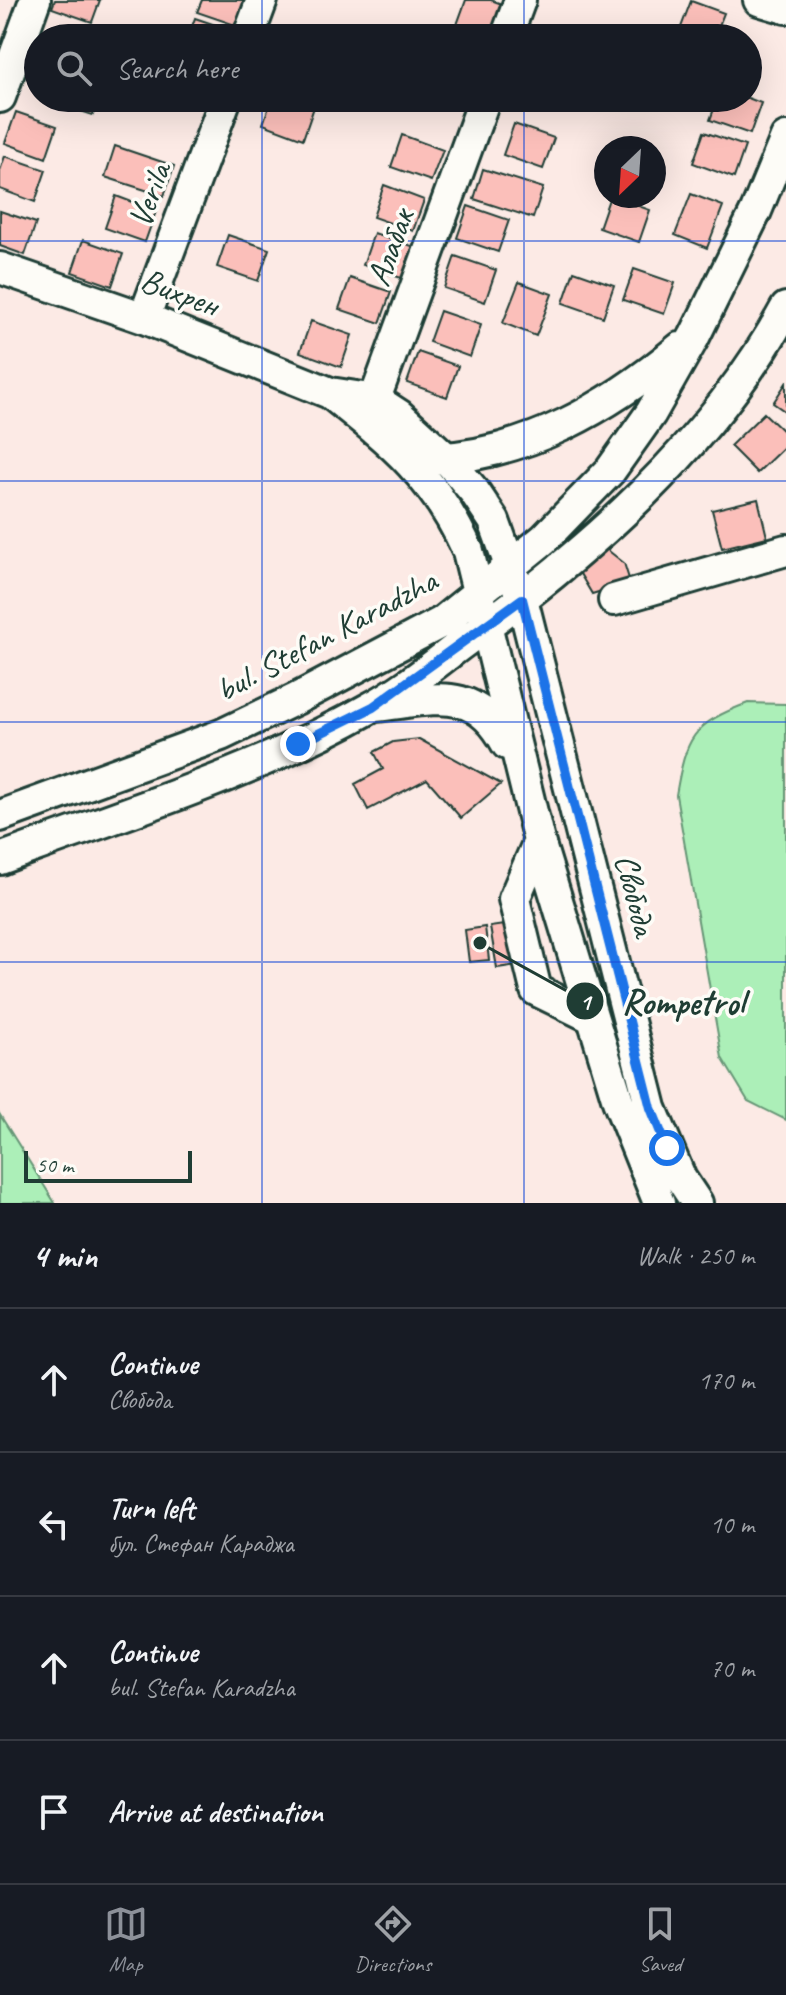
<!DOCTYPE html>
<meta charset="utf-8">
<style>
:root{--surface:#171b24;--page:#242831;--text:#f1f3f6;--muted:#9ea1a6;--line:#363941;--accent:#8c9099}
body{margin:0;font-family:Caveat,sans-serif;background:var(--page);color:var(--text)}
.compass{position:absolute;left:594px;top:136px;width:72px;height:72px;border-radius:50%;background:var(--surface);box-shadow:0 8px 32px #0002;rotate:205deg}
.scale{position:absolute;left:24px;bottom:20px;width:168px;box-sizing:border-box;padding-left:8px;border:4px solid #1f3d34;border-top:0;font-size:22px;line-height:28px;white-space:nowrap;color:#1f3d34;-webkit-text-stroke:6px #fdfcf7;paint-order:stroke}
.stop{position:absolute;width:24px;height:24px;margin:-18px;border:6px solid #1a73e8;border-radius:50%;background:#fff}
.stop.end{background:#1a73e8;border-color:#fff;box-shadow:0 2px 8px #0008}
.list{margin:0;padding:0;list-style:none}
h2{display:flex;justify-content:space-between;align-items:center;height:104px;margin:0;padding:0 32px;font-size:34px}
h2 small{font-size:26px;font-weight:400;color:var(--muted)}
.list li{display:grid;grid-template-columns:52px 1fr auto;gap:24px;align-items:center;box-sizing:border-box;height:144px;padding:0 32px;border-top:2px solid var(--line)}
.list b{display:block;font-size:30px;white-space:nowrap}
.list p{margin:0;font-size:26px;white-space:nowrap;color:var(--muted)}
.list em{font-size:26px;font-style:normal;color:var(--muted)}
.icon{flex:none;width:44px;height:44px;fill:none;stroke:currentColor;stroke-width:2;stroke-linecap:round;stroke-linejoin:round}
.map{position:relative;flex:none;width:786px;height:1203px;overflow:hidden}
.search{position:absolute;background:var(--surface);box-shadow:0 8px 32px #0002;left:24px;right:24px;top:24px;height:88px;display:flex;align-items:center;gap:20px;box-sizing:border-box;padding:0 28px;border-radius:44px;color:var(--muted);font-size:30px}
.sheet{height:680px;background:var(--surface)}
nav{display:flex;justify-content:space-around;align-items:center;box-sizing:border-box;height:112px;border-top:2px solid var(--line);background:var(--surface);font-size:22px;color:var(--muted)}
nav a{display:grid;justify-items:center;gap:4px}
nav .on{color:var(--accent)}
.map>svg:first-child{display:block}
</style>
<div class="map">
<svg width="786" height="1203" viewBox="0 0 786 1203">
<rect width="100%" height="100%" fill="#fceae5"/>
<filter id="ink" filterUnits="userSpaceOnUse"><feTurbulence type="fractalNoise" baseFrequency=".0125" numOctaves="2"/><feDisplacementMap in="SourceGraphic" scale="16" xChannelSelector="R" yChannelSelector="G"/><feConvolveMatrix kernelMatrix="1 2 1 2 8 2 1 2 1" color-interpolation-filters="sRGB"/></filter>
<g filter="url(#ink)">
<path fill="#acefb8" stroke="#669676" stroke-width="2" d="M 748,703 L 786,704 L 786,1120 L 748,1101 L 722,1058 L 676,795 C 686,737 692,724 748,703 Z
M 0,1115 L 55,1203 L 0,1203 Z"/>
<path fill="#fbbfba" stroke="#1f3d34" stroke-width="2" d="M 55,0 L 100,0 L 92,22 L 52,8 Z
M 202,0 L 247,0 L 238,26 L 197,12 Z
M 466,0 L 491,0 L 502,4 L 489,38 L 466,38 L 454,33 Z
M 691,1 L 724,13 L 714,38 L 677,38 Z
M 195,18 L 236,32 L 234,38 L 188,38 Z
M 58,28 L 87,38 L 54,38 Z
M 40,98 L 98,98 L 93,115 Z
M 272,98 L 288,98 L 314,107 L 303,139 L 263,124 Z
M 718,98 L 748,98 L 761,103 L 750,134 L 710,120 Z
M 16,112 L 57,126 L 46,158 L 5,143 Z
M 514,124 L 554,138 L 543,169 L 503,155 Z
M 704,132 L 745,146 L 734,178 L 693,163 Z
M 402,135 L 443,150 L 431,181 L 391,167 Z
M 115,146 L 174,166 L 164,196 L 105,177 Z
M 5,156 L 46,170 L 35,202 L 0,189 L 0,171 Z
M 483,169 L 543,188 L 533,218 L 474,199 Z
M 384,185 L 424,200 L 413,231 L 373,217 Z
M 691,194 L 723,206 L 707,248 L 675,235 Z
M 116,196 L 156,211 L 145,242 L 105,228 Z
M 610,196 L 650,210 L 639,242 L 599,228 Z
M 468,206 L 509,220 L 498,252 L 457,238 Z
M 0,211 L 36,223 L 25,255 L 0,246 Z
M 374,233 L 415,247 L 404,279 L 363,265 Z
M 228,235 L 269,249 L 258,281 L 217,267 Z
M 83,240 L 123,254 L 112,286 L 72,272 Z
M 455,256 L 496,270 L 485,302 L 444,288 Z
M 634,269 L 675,283 L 664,314 L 623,300 Z
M 574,271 L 614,285 L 603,317 L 563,303 Z
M 350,278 L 391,292 L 380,323 L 339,309 Z
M 519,282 L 552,294 L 536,336 L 503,323 Z
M 440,311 L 481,325 L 470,357 L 429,342 Z
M 311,321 L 352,335 L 341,367 L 300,352 Z
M 418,352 L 458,366 L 447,397 L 407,383 Z
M 786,383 L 786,412 L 773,403 Z
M 764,413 L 786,434 L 786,445 L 757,473 L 730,446 Z
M 758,499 L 767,537 L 722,548 L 712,510 Z
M 605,548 L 624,563 L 630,582 L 592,594 L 576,567 Z
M 419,739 L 501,784 L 461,818 L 427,779 L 368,810 L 355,784 L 383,769 L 374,752 L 393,742 Z
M 532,921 L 539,962 L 497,968 L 490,927 Z
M 485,927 L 489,960 L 469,962 L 465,930 Z"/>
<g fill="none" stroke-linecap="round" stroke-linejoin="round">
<g stroke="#1f3d34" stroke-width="36">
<path id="minor" d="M 759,0 L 786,8
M 248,38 L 262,0
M 506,38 L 520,0
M 0,97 L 35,0
M 0,268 L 144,318 L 330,393 L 376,400 L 399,415 L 447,459 L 474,491 L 494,521 L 522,599 L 651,1108 L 681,1179 L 697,1203
M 144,318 L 226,98
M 331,394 C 394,444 434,476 468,551 L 539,841 L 618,1101 L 659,1203
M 369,415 L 485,98
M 433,459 C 528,454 608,408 680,348
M 614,600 L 786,550
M 375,706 C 434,700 474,683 507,744
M 0,816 L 221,735 L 296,699 L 442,622 L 544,539 L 610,471 L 651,413 L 694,337 L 756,211 L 786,138
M 539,841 L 514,899 L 536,990 L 591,1017
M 0,859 C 124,813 255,773 370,708 C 402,691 431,667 460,645 C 585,555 712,445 786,308"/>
</g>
<use href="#minor" stroke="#fdfcf7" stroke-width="30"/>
</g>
</g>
<g fill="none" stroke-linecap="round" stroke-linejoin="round" filter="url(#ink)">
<path stroke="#1a73e8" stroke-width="10" d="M 298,744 L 373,707 L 522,599 L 651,1108 L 667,1148"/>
</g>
<path fill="none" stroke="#1d4ed8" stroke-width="2" stroke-opacity="0.55" d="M 262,0 L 262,38M 524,0 L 524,38M 262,98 L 262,1203M 524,98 L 524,1203M 0,241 L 786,241M 0,481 L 786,481M 0,722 L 786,722M 0,962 L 786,962"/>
<g text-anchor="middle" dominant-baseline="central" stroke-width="7" stroke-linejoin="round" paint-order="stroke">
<g font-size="34" fill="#1f3d34" stroke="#fdfcf7">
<text transform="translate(149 195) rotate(-70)">Verila</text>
<text transform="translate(390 247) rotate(-70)">Алабак</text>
<text transform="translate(180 292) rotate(21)">Вихрен</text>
<text transform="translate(326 635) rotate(-28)">bul. Stefan Karadzha</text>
<text transform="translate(636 895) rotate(76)">Свобода</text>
</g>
</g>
<path fill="none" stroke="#1f3d34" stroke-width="3" d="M480 943L585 1001"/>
<g fill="#1f3d34" stroke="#fdfcf7" stroke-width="3">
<circle cx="480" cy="943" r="8"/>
<circle cx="585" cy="1001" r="20"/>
</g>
<g font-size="24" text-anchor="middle" font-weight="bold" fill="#fff">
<text x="585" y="1010">1</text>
</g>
<g font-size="36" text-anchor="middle" font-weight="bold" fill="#1f3d34" stroke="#fdfcf7" stroke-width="7" stroke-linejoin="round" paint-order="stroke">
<text x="683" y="1014">Rompetrol</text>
</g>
</svg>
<svg class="compass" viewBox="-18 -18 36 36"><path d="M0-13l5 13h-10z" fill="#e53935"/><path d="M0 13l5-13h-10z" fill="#9ea1a6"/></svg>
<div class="scale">50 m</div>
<div class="stop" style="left:667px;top:1148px"></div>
<div class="stop end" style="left:298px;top:744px"></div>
<div class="search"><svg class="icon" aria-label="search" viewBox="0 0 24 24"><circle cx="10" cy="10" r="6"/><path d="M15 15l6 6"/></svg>Search here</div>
</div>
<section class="sheet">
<h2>4 min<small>Walk · 250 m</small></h2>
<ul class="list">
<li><svg class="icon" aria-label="ahead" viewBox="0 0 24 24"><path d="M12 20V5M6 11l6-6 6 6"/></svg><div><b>Continue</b><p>Свобода</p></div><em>170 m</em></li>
<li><svg class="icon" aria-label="left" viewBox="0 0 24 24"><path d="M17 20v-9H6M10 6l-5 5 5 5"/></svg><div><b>Turn left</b><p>бул. Стефан Караджа</p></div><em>10 m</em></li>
<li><svg class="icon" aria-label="ahead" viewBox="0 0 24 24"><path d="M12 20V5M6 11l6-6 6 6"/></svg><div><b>Continue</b><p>bul. Stefan Karadzha</p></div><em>70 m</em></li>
<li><svg class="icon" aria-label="arrive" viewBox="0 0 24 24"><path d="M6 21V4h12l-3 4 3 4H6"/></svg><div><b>Arrive at destination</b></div></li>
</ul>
</section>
<nav>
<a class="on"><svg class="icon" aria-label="map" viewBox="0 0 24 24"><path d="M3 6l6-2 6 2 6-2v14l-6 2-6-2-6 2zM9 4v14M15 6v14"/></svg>Map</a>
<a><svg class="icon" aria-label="directions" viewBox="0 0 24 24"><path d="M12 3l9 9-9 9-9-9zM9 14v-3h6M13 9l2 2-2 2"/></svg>Directions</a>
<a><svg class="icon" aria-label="saved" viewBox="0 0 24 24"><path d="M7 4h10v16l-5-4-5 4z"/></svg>Saved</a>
</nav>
